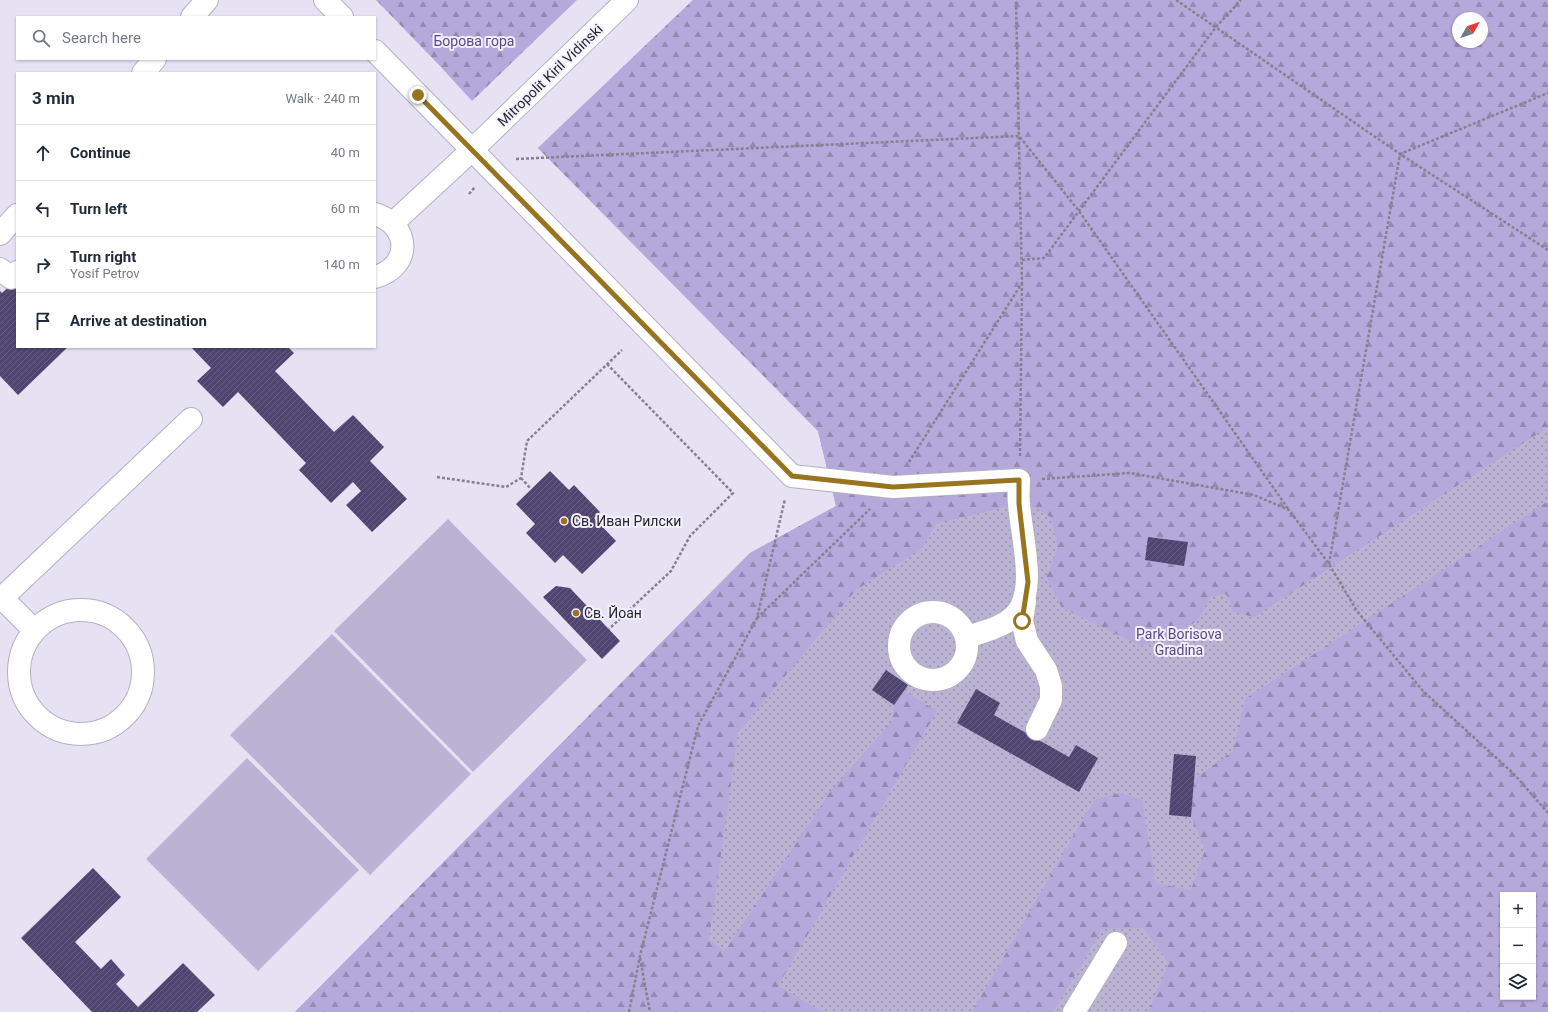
<!DOCTYPE html>
<meta charset="utf-8">
<style>
:root{--surface:#fff;--page:#f6f6f7;--text:#1f2937;--muted:#747a83;--line:#e0e1e3}
body{margin:0;font-family:Roboto,sans-serif;background:var(--page);color:var(--text)}
.controls{position:absolute;right:12px;bottom:12px;display:grid;overflow:hidden;border-radius:0px;box-shadow:0 1px 3px #0004}
.controls button{width:36px;height:36px;display:grid;place-items:center;padding:0;border:0;border-bottom:1px solid var(--line);background:var(--surface);color:var(--text);font:20px sans-serif}
.compass{position:absolute;left:1452px;top:12px;width:36px;height:36px;border-radius:50%;background:var(--surface);box-shadow:0 1px 3px #0004;rotate:50deg}
.stop{position:absolute;width:12px;height:12px;margin:-9px;border:3px solid #97741d;border-radius:50%;background:#fff}
.stop.end{background:#97741d;border-color:#fff;box-shadow:0 1px 4px #0008}
.list{margin:0;padding:0;list-style:none}
h2{display:flex;justify-content:space-between;align-items:center;height:52px;margin:0;padding:0 16px;font-size:17px}
h2 small{font-size:13px;font-weight:400;color:var(--muted)}
.list li{display:grid;grid-template-columns:26px 1fr auto;gap:12px;align-items:center;box-sizing:border-box;height:56px;padding:0 16px;border-top:1px solid var(--line)}
.list b{display:block;font-size:15px;white-space:nowrap}
.list p{margin:0;font-size:13px;white-space:nowrap;color:var(--muted)}
.list em{font-size:13px;font-style:normal;color:var(--muted)}
.icon{flex:none;width:22px;height:22px;fill:none;stroke:currentColor;stroke-width:2;stroke-linecap:round;stroke-linejoin:round}
.map{position:relative;flex:none;width:1548px;height:1012px;overflow:hidden}
.search{position:absolute;background:var(--surface);box-shadow:0 1px 3px #0004;left:16px;top:16px;width:360px;height:44px;display:flex;align-items:center;gap:10px;box-sizing:border-box;padding:0 14px;border-radius:0px;color:var(--muted);font-size:15px}
.panel{position:absolute;background:var(--surface);box-shadow:0 1px 3px #0004;left:16px;top:72px;width:360px;height:276px;border-radius:0px}
.map>svg:first-child{display:block}
</style>
<div class="map">
<svg width="1548" height="1012" viewBox="0 0 1548 1012">
<defs>
<pattern id="grass-dots" width="8" height="8" patternUnits="userSpaceOnUse"><rect width="8" height="8" fill="#bab3d3"/><path d="M2 2h.1M6 6h.1" fill="none" stroke="#9791ab" stroke-width="1.8" stroke-linecap="round"/></pattern>
<pattern id="forest-firs" width="22" height="20" patternUnits="userSpaceOnUse"><rect width="22" height="20" fill="#b5a9dc"/><path d="M5 1l3.5 6h-7zM16 11l3.5 6h-7z" fill="#9389b3"/></pattern>
<pattern id="building-hatch" width="6" height="6" patternUnits="userSpaceOnUse"><rect width="6" height="6" fill="#504571"/><path d="M-1 1l2-2M0 6l6-6M5 7l2-2" fill="none" stroke="#665d81"/></pattern>
</defs>
<rect width="100%" height="100%" fill="#e6e2f4"/>
<path fill="url(#grass-dots)" fill-rule="evenodd" d="M 693,0 L 1548,0 L 1548,1012 L 295,1012 L 750,553 L 836,506 L 818,431 L 538,148 ZM 1458,18 L 1482,18 L 1482,42 L 1458,42 ZM 1503,895 L 1533,895 L 1533,997 L 1503,997 Z"/>
<path fill="url(#forest-firs)" fill-rule="evenodd" d="M 376,0 L 577,0 L 472,101 L 439,65 Z
M 693,0 L 1548,0 L 1548,427 L 1254,617 L 1233,612 L 1226,593 L 1211,597 L 1196,622 L 1141,646 L 1062,608 L 1046,577 L 1058,547 L 1050,517 L 1027,502 L 937,523 L 921,549 L 856,590 L 738,733 L 709,940 L 725,951 L 830,792 L 892,721 L 894,705 L 904,691 L 937,711 L 778,986 L 823,1012 L 295,1012 L 750,553 L 836,506 L 818,431 L 538,148 ZM 1458,18 L 1482,18 L 1482,42 L 1458,42 Z
M 1548,501 L 1548,1012 L 1148,1012 L 1169,963 L 1143,928 L 1102,929 L 1053,1012 L 972,1012 L 1094,800 L 1120,793 L 1142,800 L 1156,883 L 1191,890 L 1205,850 L 1191,817 L 1194,779 L 1233,751 L 1245,699 ZM 1503,895 L 1533,895 L 1533,997 L 1503,997 Z"/>
<path fill="#bab3d3" d="M 448,519 L 587,660 L 473,772 L 334,631 Z
M 332,634 L 471,774 L 370,875 L 230,735 Z
M 247,758 L 359,870 L 258,971 L 146,859 Z"/>
<path fill="url(#building-hatch)" d="M 17,279 L 17,347 L 68,347 L 18,395 L 0,376 L 0,291 L 2,293 Z
M 191,347 L 288,347 L 294,353 L 275,371 L 334,432 L 353,415 L 384,447 L 370,461 L 407,499 L 372,532 L 346,505 L 361,491 L 353,482 L 331,503 L 299,470 L 306,463 L 238,392 L 223,407 L 197,381 L 211,368 Z
M 550,471 L 569,490 L 574,485 L 600,512 L 594,518 L 616,541 L 582,574 L 563,555 L 555,563 L 526,533 L 535,524 L 516,504 Z
M 1148,537 L 1188,542 L 1184,566 L 1145,560 Z
M 556,586 L 570,588 L 620,641 L 602,659 L 543,597 Z
M 886,670 L 908,685 L 894,705 L 872,690 Z
M 976,689 L 1000,703 L 994,715 L 1069,757 L 1076,745 L 1098,758 L 1079,792 L 957,723 Z
M 1174,754 L 1196,756 L 1191,817 L 1169,815 Z
M 93,868 L 121,897 L 75,942 L 101,969 L 111,959 L 125,975 L 116,984 L 138,1007 L 183,963 L 215,995 L 197,1012 L 92,1012 L 21,938 Z"/>
<g fill="none" stroke-linecap="round" stroke-linejoin="round">
<g stroke="#b3b0c1" stroke-width="24">
<path id="minor" d="M 325,0 L 342,17
M 192,17 L 207,0
M 375,51 L 792,476 L 893,487 L 1019,480 C 1019,488 1018,496 1019,504 C 1021,536 1039,594 1013,617 C 1000,629 982,631 966,638
M 143,73 L 155,59
M 375,214 C 411,225 412,267 375,277
M 393,223 L 472,150 L 627,0
M 0,234 L 17,215
M 0,269 L 11,278 L 17,272
M 0,596 L 34,630
M 2,598 L 191,419
M 1025,601 L 1022,621 L 1027,641 L 1046,670 L 1051,686 L 1051,700 L 1037,729
M19 672a62 62 0 1 1 124 0a62 62 0 1 1-124 0Z
M899 646a34 34 0 1 1 68 0a34 34 0 1 1-68 0Z
M 1074,1012 L 1116,943"/>
</g>
<path stroke="#85828f" stroke-width="2.5" stroke-dasharray="3 2" stroke-linecap="butt" d="M 1176,0 L 1400,154 L 1548,250
M 516,159 L 1019,136 L 1079,211 L 1289,510
M 469,194 L 475,187
M 1022,260 L 1044,258 L 1216,27 L 1241,0
M 607,364 L 733,493 L 690,536 L 671,571 L 609,629
M 1020,456 L 1022,283
M 909,462 L 1022,283 L 1016,0
M 437,477 L 506,487 L 521,478 L 527,441 L 622,350
M 521,478 L 531,489
M 1042,479 L 1130,473 L 1254,495 L 1289,510 L 1329,564 L 1357,611 L 1423,691 L 1514,774 L 1548,813
M 1329,564 L 1400,154 L 1548,93
M 757,618 L 870,509
M 640,958 L 650,1012
M 629,1012 L 640,956 L 698,726 L 757,618 L 785,499"/>
<use href="#minor" stroke="#fff" stroke-width="22"/>
</g>
<g fill="none" stroke-linecap="round" stroke-linejoin="round">
<path stroke="#97741d" stroke-width="5" d="M 418,95 L 792,476 L 893,487 L 1019,480 L 1019,504 L 1028,582 L 1022,621"/>
</g>
<g fill="#97741d" stroke="#f3f0fe" stroke-width="1.5">
<circle cx="564" cy="521" r="4"/>
<circle cx="576" cy="613" r="4"/>
</g>
<g text-anchor="middle" dominant-baseline="central" stroke-width="4" stroke-linejoin="round" paint-order="stroke">
<g font-size="14" fill="#594786" stroke="#f3f0fe">
<text x="474" y="41">Борова гора</text>
<text x="1179" y="634">Park Borisova<tspan x="1179" dy="16">Gradina</tspan></text>
</g>
<g font-size="14" fill="#27252c" stroke="#f3f0fe">
<text transform="translate(550 75) rotate(-44)">Mitropolit Kiril Vidinski</text>
</g>
<g font-size="14" fill="#27252c" stroke="#f3f0fe" text-anchor="start">
<text x="572" y="521">Св. Иван Рилски</text>
<text x="584" y="613">Св. Йоан</text>
</g>
</g>
</svg>
<div class="controls">
<button>+</button>
<button>−</button>
<button><svg class="icon" aria-label="layers" viewBox="0 0 24 24"><path d="M12 4l9 5-9 5-9-5zM3 14l9 5 9-5"/></svg></button>
</div>
<svg class="compass" viewBox="-18 -18 36 36"><path d="M0-13l5 13h-10z" fill="#e53935"/><path d="M0 13l5-13h-10z" fill="#747a83"/></svg>
<div class="stop" style="left:1022px;top:621px"></div>
<div class="stop end" style="left:418px;top:95px"></div>
<div class="search"><svg class="icon" aria-label="search" viewBox="0 0 24 24"><circle cx="10" cy="10" r="6"/><path d="M15 15l6 6"/></svg>Search here</div>
<section class="panel">
<h2>3 min<small>Walk · 240 m</small></h2>
<ul class="list">
<li><svg class="icon" aria-label="ahead" viewBox="0 0 24 24"><path d="M12 20V5M6 11l6-6 6 6"/></svg><div><b>Continue</b></div><em>40 m</em></li>
<li><svg class="icon" aria-label="left" viewBox="0 0 24 24"><path d="M17 20v-9H6M10 6l-5 5 5 5"/></svg><div><b>Turn left</b></div><em>60 m</em></li>
<li><svg class="icon" aria-label="right" viewBox="0 0 24 24"><path d="M7 20v-9h11M14 6l5 5-5 5"/></svg><div><b>Turn right</b><p>Yosif Petrov</p></div><em>140 m</em></li>
<li><svg class="icon" aria-label="arrive" viewBox="0 0 24 24"><path d="M6 21V4h12l-3 4 3 4H6"/></svg><div><b>Arrive at destination</b></div></li>
</ul>
</section>
</div>
